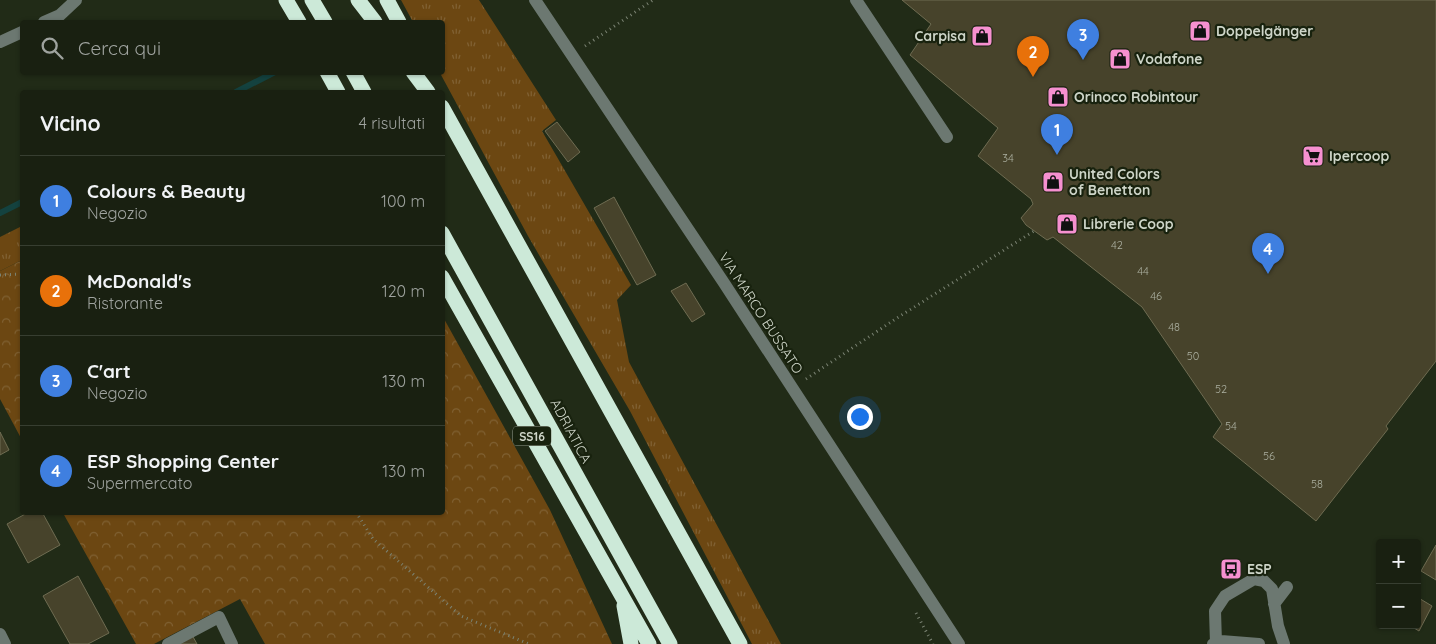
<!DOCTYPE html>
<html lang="it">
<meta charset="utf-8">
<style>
:root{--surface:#192011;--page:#22281a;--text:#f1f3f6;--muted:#9fa39f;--line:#373e31;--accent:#f690d0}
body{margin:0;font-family:Quicksand,sans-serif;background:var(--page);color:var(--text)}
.controls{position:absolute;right:15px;bottom:15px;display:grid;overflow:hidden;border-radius:5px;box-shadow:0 1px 4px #0004}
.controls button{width:45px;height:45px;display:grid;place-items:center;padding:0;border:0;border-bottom:1px solid var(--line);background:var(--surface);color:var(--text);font:25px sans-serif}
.you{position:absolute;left:859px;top:416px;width:18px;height:18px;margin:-12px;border:4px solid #fff;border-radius:50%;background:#1a73e8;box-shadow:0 0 0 8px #1a73e833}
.badge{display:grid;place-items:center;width:32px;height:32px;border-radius:50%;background:var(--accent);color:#fff;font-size:16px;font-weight:700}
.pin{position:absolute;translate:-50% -41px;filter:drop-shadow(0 1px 2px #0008)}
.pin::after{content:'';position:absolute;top:26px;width:18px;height:15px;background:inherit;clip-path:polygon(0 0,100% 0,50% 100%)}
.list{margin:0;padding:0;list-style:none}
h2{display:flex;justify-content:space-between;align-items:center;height:65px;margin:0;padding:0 20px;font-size:21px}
h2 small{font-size:16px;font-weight:400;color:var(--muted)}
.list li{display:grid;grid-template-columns:32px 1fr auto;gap:15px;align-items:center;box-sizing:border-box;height:90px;padding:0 20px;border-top:1px solid var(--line)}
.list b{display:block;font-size:19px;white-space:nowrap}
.list p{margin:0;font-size:16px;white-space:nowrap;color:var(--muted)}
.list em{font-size:16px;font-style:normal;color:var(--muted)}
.icon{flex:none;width:28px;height:28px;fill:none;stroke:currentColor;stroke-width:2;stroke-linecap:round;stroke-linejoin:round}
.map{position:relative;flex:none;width:1436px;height:644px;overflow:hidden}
.search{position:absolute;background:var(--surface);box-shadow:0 1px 4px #0004;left:20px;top:20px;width:425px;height:55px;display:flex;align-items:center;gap:12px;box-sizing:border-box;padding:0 18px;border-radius:5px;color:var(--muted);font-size:19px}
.panel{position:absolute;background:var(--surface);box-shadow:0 1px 4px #0004;left:20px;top:90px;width:425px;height:425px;border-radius:5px}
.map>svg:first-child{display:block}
</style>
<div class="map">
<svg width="1436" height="644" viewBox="0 0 1436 644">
<defs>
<pattern id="grass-tufts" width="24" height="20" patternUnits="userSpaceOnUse" patternTransform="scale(1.25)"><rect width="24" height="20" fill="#6c4712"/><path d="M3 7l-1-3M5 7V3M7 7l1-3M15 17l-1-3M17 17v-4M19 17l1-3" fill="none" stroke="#806133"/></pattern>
<pattern id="forest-crowns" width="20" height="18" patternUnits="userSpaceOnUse" patternTransform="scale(1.25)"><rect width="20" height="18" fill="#6c4712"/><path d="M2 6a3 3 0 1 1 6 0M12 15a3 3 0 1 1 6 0" fill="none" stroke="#806133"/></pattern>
</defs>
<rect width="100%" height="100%" fill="#212b17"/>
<path fill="url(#grass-tufts)" d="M 401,0 L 479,0 L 556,120 L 542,131 L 631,285 L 617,300 L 629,362 L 781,644 L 752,644 L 630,411 L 528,236 L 440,73 L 442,72 L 442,22 L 413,22 Z
M 22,226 L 22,260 L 0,271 L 0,237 Z"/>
<path fill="url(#forest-crowns)" d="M 22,260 L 22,440 L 0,399 L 0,271 Z
M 443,317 L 550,510 L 612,644 L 265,644 L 240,599 L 154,644 L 136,644 L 63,513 L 442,512 Z"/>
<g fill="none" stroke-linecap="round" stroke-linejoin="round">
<path stroke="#14423f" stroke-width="6" d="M 236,92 L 275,72
M 0,213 L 22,202"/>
</g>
<path fill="#47432b" stroke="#6f6c52" d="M 902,0 L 1436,0 L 1436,361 L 1386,426 L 1388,429 L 1316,521 L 1213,437 L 1222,424 L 1142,307 L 1053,237 L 1047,240 L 1026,225 L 1021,218 L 1033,204 L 1031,199 L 978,156 L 998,128 L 910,55 L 931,24 Z
M 557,122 L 580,152 L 568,162 L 545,131 Z
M 614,197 L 656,275 L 637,285 L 594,208 Z
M 686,283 L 705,314 L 692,322 L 671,291 Z
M 0,432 L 9,450 L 0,455 Z
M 29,512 L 42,512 L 60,545 L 28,563 L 7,524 Z
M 1436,545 L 1436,580 L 1421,571 Z
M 78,576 L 109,633 L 88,644 L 70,644 L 43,596 Z
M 1417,597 L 1432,606 L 1419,631 L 1409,625 L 1417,625 Z
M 192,635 L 197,644 L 176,644 Z"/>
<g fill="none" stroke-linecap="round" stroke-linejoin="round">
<path stroke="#7c8474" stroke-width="3" stroke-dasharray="1 4" stroke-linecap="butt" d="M 585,46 L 653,0
M 0,275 L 22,274
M 806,379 L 897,318 L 1034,231
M 356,512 L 373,539 L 461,616 L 529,644
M 916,613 L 933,644"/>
<path stroke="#6c7871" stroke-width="12" d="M 535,0 L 724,283 L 959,644
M 856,0 L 947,137
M 44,22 L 60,15 L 76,0
M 0,42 L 22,32
M 1274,604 L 1287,587
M 0,634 L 5,644
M 1216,643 L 1215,611 L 1225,596 L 1254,579 L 1264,581 L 1272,589 L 1278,626 L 1284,644
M 168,644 L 219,617 L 232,644
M 1213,644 L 1221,641 L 1259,644"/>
<path stroke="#cce9d8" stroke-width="15" d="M 286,0 L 299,22
M 312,0 L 325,22
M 358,0 L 375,22
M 387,0 L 399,22
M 327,72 L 338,92
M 353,72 L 364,92
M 413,72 L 428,92
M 442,107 L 740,644
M 442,233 L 670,644
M 442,277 L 649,644
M 624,606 L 631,644"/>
</g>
<defs>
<g id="shop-square" transform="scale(1.125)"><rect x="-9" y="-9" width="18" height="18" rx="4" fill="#f690d0" stroke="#18220e"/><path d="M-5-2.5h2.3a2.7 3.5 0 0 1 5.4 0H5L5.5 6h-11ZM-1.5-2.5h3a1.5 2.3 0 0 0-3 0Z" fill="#111"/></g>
<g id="supermarket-square" transform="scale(1.125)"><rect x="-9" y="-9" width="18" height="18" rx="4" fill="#f690d0" stroke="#18220e"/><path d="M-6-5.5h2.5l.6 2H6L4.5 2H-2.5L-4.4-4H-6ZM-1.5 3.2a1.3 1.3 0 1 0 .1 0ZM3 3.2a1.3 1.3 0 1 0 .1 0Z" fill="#111"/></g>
<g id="bus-square" transform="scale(1.125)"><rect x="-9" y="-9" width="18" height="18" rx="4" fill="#f690d0" stroke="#18220e"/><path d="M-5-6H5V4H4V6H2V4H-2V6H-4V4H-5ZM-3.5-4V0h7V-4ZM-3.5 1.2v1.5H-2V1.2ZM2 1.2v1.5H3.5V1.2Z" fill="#111"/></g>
</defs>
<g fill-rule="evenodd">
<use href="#shop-square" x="1200" y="31"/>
<use href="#shop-square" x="982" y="36"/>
<use href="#shop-square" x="1120" y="59"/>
<use href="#shop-square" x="1058" y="97"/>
<use href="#supermarket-square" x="1313" y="156"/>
<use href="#shop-square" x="1053" y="182"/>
<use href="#shop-square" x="1067" y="224"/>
<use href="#bus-square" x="1231" y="569"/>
</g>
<g text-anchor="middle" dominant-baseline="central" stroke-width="4.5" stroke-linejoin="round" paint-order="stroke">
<g font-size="11" fill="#acb0a1">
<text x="1008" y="158">34</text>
<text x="1117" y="245">42</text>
<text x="1143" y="271">44</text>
<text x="1156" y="296">46</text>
<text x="1174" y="327">48</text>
<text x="1193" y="356">50</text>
<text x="1221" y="389">52</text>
<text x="1231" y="426">54</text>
<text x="1269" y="456">56</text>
<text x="1317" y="484">58</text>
</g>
<rect fill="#18220e" stroke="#979f90" stroke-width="1" x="513" y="426.5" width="38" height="19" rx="4"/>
<g font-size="12" font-weight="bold" fill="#ced5c8">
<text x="532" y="436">SS16</text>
</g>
<g font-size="14" font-weight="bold" fill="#ced5c8" stroke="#18220e" text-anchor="start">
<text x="1216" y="31">Doppelgänger</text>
<text x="966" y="36" text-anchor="end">Carpisa</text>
<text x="1136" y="59">Vodafone</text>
<text x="1074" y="97">Orinoco Robintour</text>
<text x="1329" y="156">Ipercoop</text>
<text x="1069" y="174">United Colors<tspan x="1069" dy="16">of Benetton</tspan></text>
<text x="1083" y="224">Librerie Coop</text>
<text x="1247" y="569">ESP</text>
</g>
<g font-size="14" fill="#ced5c8" stroke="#18220e">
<text transform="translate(761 313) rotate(57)">VIA MARCO BUSSATO</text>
<text transform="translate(571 431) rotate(62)">ADRIATICA</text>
</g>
</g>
</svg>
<div class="controls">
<button>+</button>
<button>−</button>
</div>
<div class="you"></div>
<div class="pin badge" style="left:1057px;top:155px;background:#3f7fe0">1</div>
<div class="pin badge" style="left:1033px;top:77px;background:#e8710a">2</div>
<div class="pin badge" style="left:1083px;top:60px;background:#3f7fe0">3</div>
<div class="pin badge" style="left:1268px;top:274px;background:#3f7fe0">4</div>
<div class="search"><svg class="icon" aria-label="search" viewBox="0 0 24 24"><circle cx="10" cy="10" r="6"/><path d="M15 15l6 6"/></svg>Cerca qui</div>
<section class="panel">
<h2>Vicino<small>4 risultati</small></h2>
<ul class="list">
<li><span class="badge" style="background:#3f7fe0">1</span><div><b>Colours &amp; Beauty</b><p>Negozio</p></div><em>100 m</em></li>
<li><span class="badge" style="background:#e8710a">2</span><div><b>McDonald's</b><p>Ristorante</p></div><em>120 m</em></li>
<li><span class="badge" style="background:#3f7fe0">3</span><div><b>C'art</b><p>Negozio</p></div><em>130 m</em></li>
<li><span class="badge" style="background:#3f7fe0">4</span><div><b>ESP Shopping Center</b><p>Supermercato</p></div><em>130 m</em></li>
</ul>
</section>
</div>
